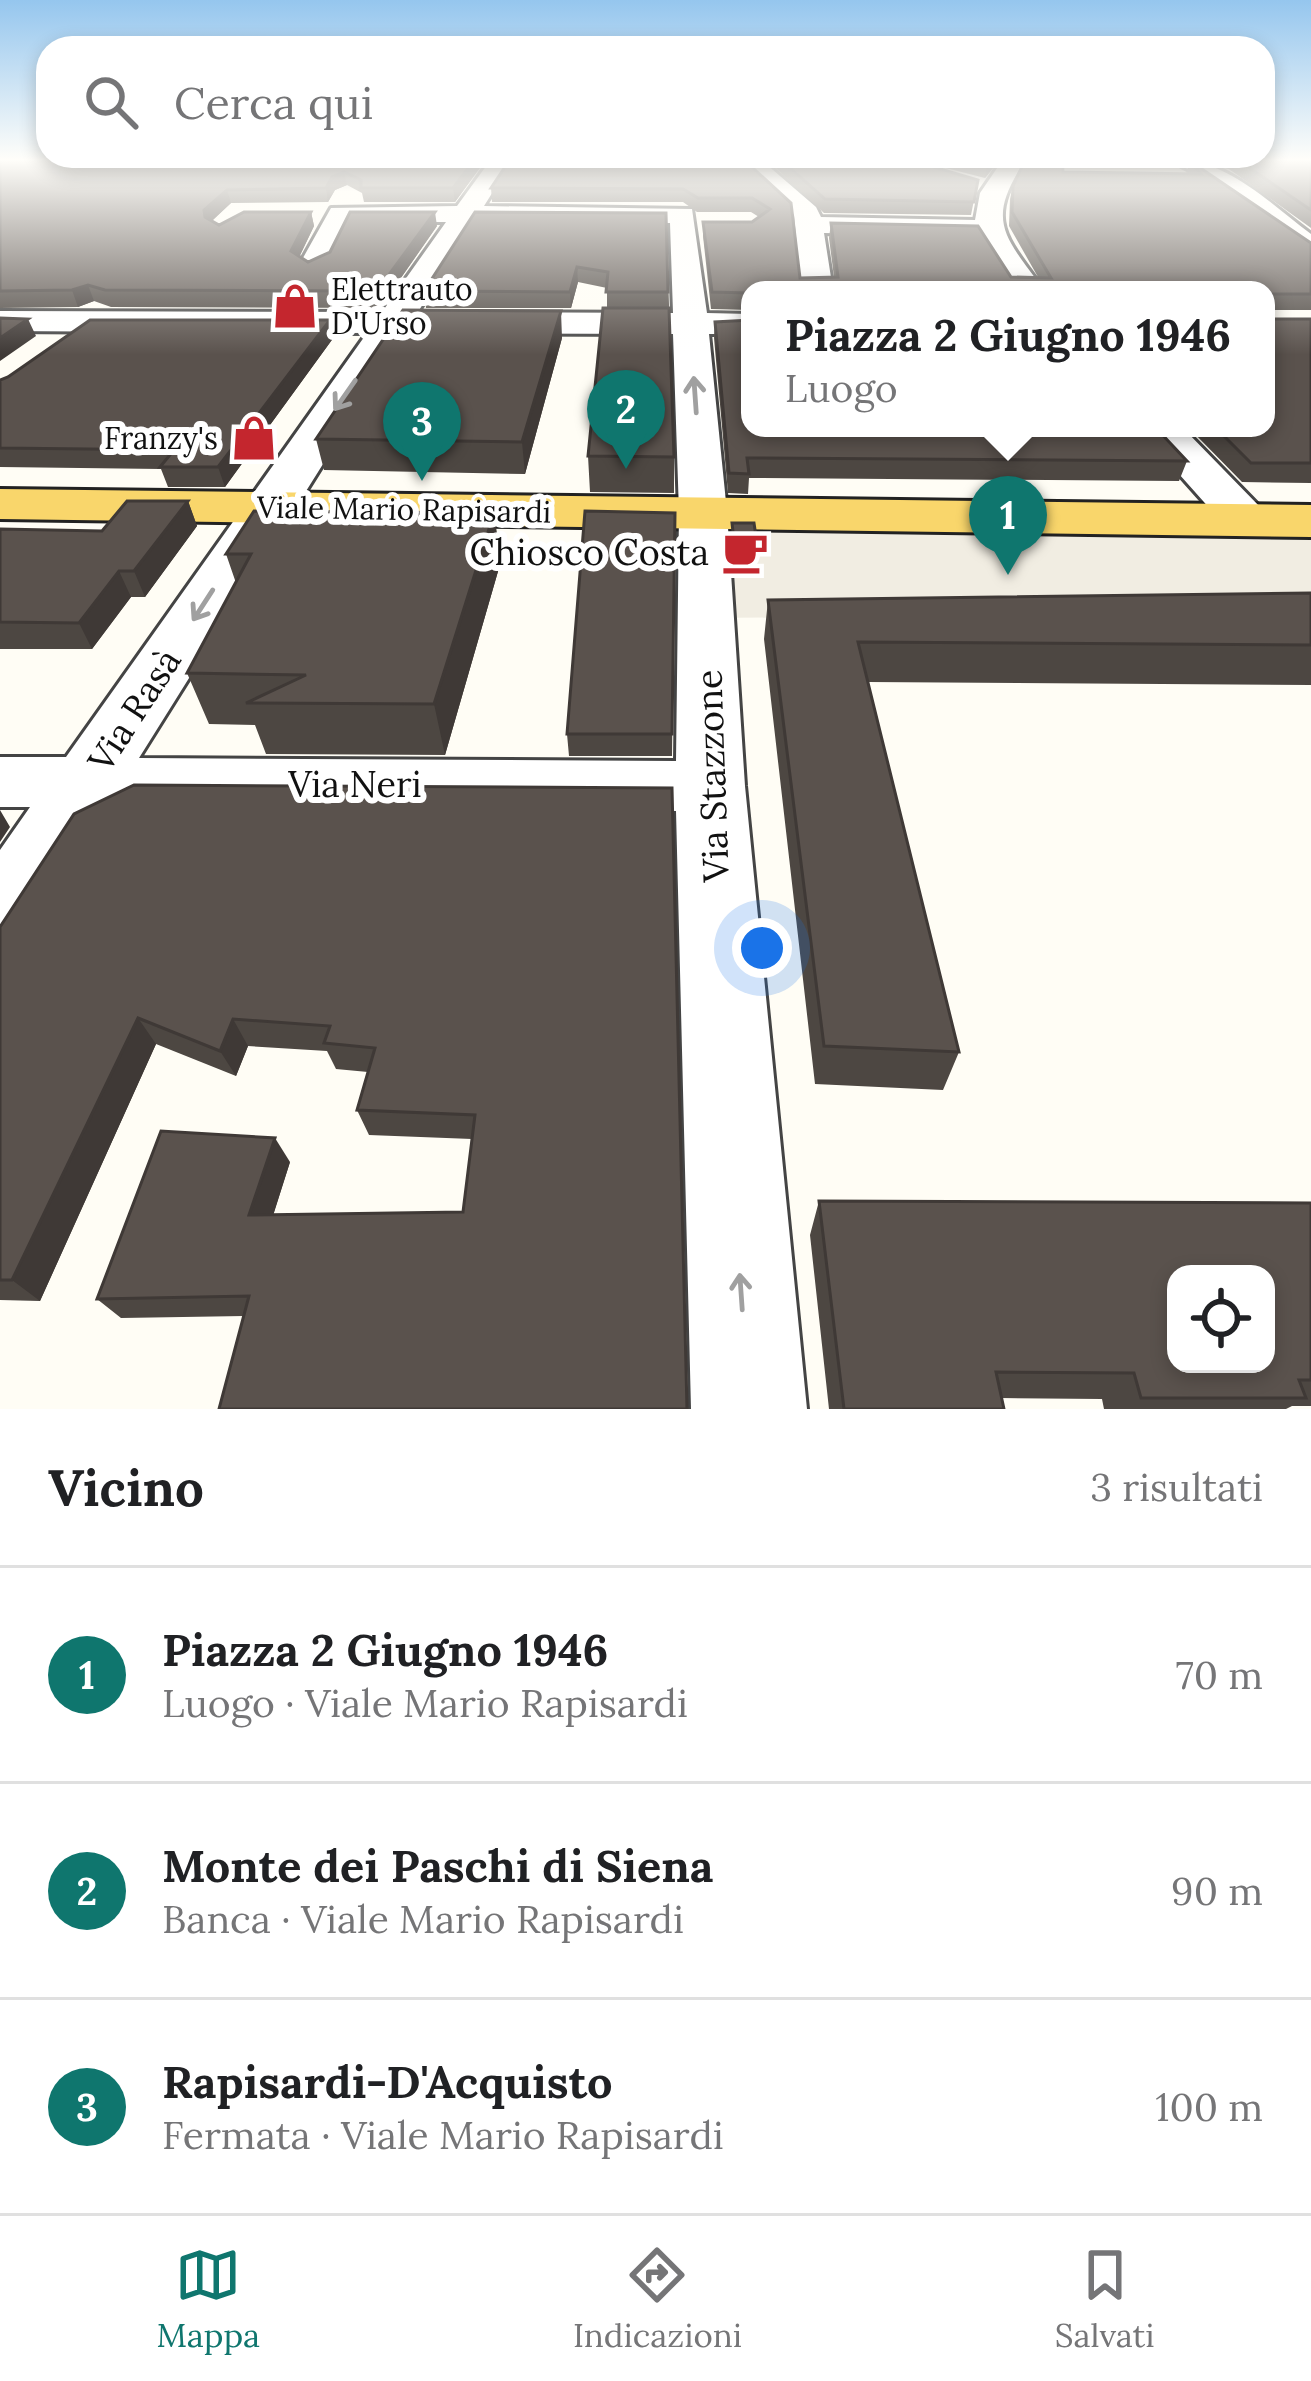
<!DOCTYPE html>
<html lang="it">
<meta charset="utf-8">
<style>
:root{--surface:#fff;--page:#f6f6f6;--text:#202124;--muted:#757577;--line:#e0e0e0;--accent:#0f766e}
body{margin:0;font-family:Lora,serif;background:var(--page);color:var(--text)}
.controls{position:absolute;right:36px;bottom:36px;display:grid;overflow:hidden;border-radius:24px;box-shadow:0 6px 18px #0003}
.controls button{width:108px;height:108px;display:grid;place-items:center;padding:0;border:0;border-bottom:3px solid var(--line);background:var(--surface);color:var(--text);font:60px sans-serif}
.you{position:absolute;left:762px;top:948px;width:42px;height:42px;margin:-30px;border:9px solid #fff;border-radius:50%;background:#1a73e8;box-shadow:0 0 0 18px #1a73e833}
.badge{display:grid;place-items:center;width:78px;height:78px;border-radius:50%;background:var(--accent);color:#fff;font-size:39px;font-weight:700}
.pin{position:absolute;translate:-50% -99px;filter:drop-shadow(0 3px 6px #0008)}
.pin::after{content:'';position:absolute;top:63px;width:42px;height:36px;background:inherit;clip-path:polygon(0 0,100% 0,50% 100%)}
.popup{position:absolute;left:741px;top:281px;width:534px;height:156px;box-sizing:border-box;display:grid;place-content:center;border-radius:24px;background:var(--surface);filter:drop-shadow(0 3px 9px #0005);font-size:39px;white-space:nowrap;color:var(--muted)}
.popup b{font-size:45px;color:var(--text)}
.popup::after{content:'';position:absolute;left:50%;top:100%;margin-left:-24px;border:24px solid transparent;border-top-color:var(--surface)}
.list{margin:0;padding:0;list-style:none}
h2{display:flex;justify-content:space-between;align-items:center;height:156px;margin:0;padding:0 48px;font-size:51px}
h2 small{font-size:39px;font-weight:400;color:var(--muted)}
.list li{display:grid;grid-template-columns:78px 1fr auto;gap:36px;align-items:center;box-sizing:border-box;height:216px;padding:0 48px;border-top:3px solid var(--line)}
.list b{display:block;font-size:45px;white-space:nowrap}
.list p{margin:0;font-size:39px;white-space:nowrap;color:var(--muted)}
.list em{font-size:39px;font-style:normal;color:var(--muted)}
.icon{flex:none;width:66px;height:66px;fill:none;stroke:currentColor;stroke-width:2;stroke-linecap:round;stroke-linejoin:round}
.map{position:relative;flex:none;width:1311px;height:1409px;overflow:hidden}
.search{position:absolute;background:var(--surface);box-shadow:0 6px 18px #0003;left:36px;right:36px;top:36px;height:132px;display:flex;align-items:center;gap:30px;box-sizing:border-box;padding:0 42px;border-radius:36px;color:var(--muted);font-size:45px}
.sheet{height:804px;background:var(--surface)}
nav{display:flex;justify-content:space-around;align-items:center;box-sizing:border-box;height:168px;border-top:3px solid var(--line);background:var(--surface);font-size:33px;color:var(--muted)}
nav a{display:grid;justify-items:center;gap:6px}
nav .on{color:var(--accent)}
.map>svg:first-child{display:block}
</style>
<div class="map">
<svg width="1311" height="1409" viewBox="0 0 1311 1409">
<rect width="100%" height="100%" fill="#fffdf5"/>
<path fill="#f1ede2" d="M 703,512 L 1311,521 L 1311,614 L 706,618 Z"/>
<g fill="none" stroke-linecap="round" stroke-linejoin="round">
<g stroke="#444" stroke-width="6">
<path id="minor" d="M 492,158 L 514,158 L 484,206 L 692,209 L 707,313 L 750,314 L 750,334 L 709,334 L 727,512 L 745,786 L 807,1409 L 691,1409 L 676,811 L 107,808 L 28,935 L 0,945 L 0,850 L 30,807 L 0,807 L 0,757 L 66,757 L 367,333 L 0,331 L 0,311 L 382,312 L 446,222 L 350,222 L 325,271 L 303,271 L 299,265 L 331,208 L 457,206 ZM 474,222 L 670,223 L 673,313 L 418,312 ZM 405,333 L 673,334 L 679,512 L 676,761 L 139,758 Z
M 735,158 L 759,158 L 816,207 L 821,217 L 975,220 L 980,193 L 1004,158 L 1027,158 C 984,221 1004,235 1044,290 L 1011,290 L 977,236 L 824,233 L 833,290 L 801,290 L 794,215 Z
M 1166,158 C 1227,158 1264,199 1311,234 L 1311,257 L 1301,254 L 1209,180 Z
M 1138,428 L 1183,428 L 1262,509 L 1270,519 L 1262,529 L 1245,534 L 1228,529 Z"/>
</g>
<g stroke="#222" stroke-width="6">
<path id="primary" d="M 0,489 L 1311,505 L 1311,537 L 0,519 Z"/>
</g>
<use href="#minor" fill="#fff" fill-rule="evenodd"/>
<use href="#primary" fill="#f9d66b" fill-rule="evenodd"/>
</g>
<path fill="#4d4742" d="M 0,158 L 487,158 L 455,202 L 364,202 L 362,193 L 347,185 L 335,190 L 328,202 L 231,203 L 212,221 L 219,225 L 311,212 L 314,226 L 299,257 L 308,262 L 437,226 L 380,308 L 111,307 L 94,301 L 78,307 L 0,308 Z
M 511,158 L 791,203 L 800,278 L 834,277 L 829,238 L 831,223 L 1011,277 L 1038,277 L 1009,226 L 1010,199 L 1013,186 L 1063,172 L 1186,174 L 1190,161 L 1311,243 L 1311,310 L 1270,310 L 1270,319 L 1311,319 L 1311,483 L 1242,482 L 1189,428 L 1266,428 L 1266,290 L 750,290 L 750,310 L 711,309 L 703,236 L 703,222 L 752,222 L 759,217 L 751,212 L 697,212 L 683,202 L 492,202 L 491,188 Z
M 765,158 L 903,158 L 978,180 L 971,215 L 824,213 Z
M 907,158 L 1001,158 L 985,178 Z
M 1185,158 L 1311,158 L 1311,228 L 1229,169 Z
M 666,213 L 674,457 L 674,493 L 590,492 L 588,456 L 607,308 L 607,288 L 578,282 L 571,308 L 426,308 L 424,291 Z
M 715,322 L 1187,461 L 1179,481 L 749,478 L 748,494 L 728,493 L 714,338 Z
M 334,337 L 225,487 L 168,487 L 161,469 L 0,467 L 0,380 Z
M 562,338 L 525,474 L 324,470 L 316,439 Z
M 188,501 L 197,526 L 145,597 L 131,597 L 92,649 L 0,649 L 0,529 L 102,531 Z
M 675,513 L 672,756 L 569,756 L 567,734 Z
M 732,523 L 758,550 L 757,561 L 734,561 Z
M 226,554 L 501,561 L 445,755 L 266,754 L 255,725 L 209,724 L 187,673 L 236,583 Z
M 1311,593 L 1311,685 L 868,682 L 959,1052 L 943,1090 L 815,1084 L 764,639 L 768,600 Z
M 672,788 L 687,1409 L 244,1316 L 121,1318 L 97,1299 L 290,1162 L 273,1215 L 463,1212 L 472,1139 L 369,1135 L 357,1110 L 368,1072 L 336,1069 L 327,1051 L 248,1046 L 236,1076 L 156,1044 L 40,1301 L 0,1300 L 0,927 Z
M 819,1201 L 1311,1203 L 1311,1406 L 1292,1406 L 1286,1409 L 1104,1409 L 1102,1399 L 1001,1398 L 1004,1409 L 829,1409 L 810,1235 Z"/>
<path fill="#3f3936" d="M 476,158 L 487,158 L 455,202 L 453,188 Z
M 994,158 L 1001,158 L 985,178 L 987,166 Z
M 344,172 L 347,185 L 335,190 L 328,202 L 326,188 L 332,177 Z
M 227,190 L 231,203 L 208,224 L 204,210 Z
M 311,212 L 314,226 L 295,266 L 291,251 Z
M 435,212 L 437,226 L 380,308 L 377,291 Z
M 577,267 L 578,282 L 571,308 L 570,292 Z
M 88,285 L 94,301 L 78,307 L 72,290 Z
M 561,311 L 562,338 L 525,474 L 522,442 Z
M 28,319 L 36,336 L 0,361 L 0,338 Z
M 330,320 L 334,337 L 225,487 L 218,467 Z
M 188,501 L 197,526 L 145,597 L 134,571 Z
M 494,513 L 501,561 L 445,755 L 434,704 Z
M 119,571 L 131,597 L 92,649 L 79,623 Z
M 0,810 L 10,827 L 0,842 Z
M 138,1018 L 156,1044 L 40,1301 L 12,1280 Z
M 233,1019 L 248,1046 L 236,1076 L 220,1051 Z
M 275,1138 L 290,1162 L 266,1238 L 249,1215 Z"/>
<path fill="#5a524d" stroke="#3f3936" stroke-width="3" fill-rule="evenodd" d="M 0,158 L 476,158 L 453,188 L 361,188 L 361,180 L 344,172 L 332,177 L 326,188 L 227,190 L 204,210 L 205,217 L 219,225 L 244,212 L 311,212 L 291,251 L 308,262 L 330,252 L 350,212 L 435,212 L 377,291 L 105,290 L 88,285 L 72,290 L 0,291 Z
M 511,158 L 742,158 L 791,203 L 800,278 L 838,277 L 831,223 L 978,226 L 1011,277 L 1051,278 L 1012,212 L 1013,186 L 1026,158 L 1062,158 L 1063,172 L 1201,174 L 1190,161 L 1311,243 L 1311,294 L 1270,294 L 1270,319 L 1311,319 L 1311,463 L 1251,463 L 1216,428 L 1266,428 L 1266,290 L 750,290 L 750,293 L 712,292 L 703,222 L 752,222 L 770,209 L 752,198 L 698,198 L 683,189 L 491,188 Z
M 779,158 L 903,158 L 978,180 L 974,202 L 825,199 Z
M 956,158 L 994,158 L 987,166 Z
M 1235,158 L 1311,158 L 1311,210 Z
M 475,212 L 666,213 L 668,292 L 606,292 L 608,272 L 577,267 L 570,292 L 424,291 Z
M 603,308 L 669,308 L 674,457 L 588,456 Z
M 403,310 L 561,311 L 522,442 L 316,439 Z
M 0,318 L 28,319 L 0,338 Z
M 90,320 L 330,320 L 218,467 L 160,467 L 174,450 L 0,448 L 0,380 L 8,377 Z
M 750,320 L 750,428 L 1156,428 L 1187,461 L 747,458 L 749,474 L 729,473 L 715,322 Z
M 127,501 L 188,501 L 134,571 L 119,571 L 79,623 L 0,622 L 0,529 L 102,531 Z
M 254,511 L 494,513 L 434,704 L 246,703 L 306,675 L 187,673 L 251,554 L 226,554 Z
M 585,511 L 675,513 L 672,734 L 567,734 Z
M 732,523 L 754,523 L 758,550 L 735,550 Z
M 1311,593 L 1311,645 L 858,642 L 959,1052 L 824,1046 L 768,600 Z
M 134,785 L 672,788 L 687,1409 L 219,1409 L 249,1296 L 97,1299 L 161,1131 L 275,1138 L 249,1215 L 463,1212 L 475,1115 L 357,1110 L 375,1048 L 324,1043 L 330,1026 L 233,1019 L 220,1051 L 138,1018 L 12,1280 L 0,1280 L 0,927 L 74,814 Z
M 819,1201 L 1311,1203 L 1311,1380 L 1299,1380 L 1306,1398 L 1141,1398 L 1134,1373 L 996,1372 L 1004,1409 L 844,1409 ZM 1176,1274 L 1266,1274 L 1266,1364 L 1176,1364 Z"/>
<defs><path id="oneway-shaft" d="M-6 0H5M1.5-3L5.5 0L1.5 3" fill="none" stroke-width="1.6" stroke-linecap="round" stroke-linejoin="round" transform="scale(3)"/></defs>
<g stroke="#a0a0a0">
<use href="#oneway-shaft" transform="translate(345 395) rotate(125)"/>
<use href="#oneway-shaft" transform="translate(695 395) rotate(-94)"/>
<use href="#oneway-shaft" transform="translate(203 605) rotate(123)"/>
<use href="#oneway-shaft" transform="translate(741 1292) rotate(-94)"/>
</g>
<linearGradient id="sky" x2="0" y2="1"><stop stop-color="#95c6ee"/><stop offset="0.45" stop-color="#fffefa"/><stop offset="1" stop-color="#fffefa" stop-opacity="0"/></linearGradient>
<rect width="1311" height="355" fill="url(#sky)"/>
<defs>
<g id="shop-bare" transform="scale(3.6)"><path d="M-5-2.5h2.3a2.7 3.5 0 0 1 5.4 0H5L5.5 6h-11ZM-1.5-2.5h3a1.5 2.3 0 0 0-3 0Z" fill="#c4262e" stroke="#fff" stroke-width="2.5" paint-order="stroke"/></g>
<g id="cafe-bare" transform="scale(3.6)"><path d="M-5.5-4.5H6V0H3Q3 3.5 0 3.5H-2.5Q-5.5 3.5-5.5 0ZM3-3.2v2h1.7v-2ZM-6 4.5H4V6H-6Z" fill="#c4262e" stroke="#fff" stroke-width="2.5" paint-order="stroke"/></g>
</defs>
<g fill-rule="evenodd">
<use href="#shop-bare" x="295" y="306"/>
<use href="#shop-bare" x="254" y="438"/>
<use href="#cafe-bare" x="745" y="552"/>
</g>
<g text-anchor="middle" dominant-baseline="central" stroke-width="12" stroke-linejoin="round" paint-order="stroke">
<g font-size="30" fill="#111" stroke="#fff" text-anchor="start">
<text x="331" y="289">Elettrauto<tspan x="331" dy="34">D'Urso</tspan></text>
<text x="218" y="438" text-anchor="end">Franzy's</text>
</g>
<g font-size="30" fill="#111" stroke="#fff">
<text transform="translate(404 509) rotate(1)">Viale Mario Rapisardi</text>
</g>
<g font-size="36" fill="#111" stroke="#fff" text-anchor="end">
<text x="709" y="552">Chiosco Costa</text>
</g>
<g font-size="36" fill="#111" stroke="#fff">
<text transform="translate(134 710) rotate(-57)">Via Rasà</text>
<text transform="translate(712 776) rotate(-92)">Via Stazzone</text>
<text x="355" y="784">Via Neri</text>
</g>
</g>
</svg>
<div class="controls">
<button><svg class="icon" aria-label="locate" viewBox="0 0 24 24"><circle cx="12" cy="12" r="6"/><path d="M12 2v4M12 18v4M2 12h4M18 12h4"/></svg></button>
</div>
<div class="you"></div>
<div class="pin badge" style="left:1008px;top:575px">1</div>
<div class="popup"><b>Piazza 2 Giugno 1946</b>Luogo</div>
<div class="pin badge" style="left:626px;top:469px">2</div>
<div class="pin badge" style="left:422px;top:481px">3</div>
<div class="search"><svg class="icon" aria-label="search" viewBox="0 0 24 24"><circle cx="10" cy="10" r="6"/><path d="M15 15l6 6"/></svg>Cerca qui</div>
</div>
<section class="sheet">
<h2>Vicino<small>3 risultati</small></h2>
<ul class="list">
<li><span class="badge">1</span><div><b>Piazza 2 Giugno 1946</b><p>Luogo · Viale Mario Rapisardi</p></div><em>70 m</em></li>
<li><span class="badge">2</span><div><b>Monte dei Paschi di Siena</b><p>Banca · Viale Mario Rapisardi</p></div><em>90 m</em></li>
<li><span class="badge">3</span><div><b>Rapisardi-D'Acquisto</b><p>Fermata · Viale Mario Rapisardi</p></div><em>100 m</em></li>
</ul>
</section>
<nav>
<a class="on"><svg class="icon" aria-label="map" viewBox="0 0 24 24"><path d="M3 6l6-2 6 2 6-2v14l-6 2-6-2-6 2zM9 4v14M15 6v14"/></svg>Mappa</a>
<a><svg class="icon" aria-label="directions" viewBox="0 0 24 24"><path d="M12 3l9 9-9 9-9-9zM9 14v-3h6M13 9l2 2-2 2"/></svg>Indicazioni</a>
<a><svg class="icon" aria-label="saved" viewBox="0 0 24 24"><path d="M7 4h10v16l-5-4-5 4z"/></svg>Salvati</a>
</nav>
